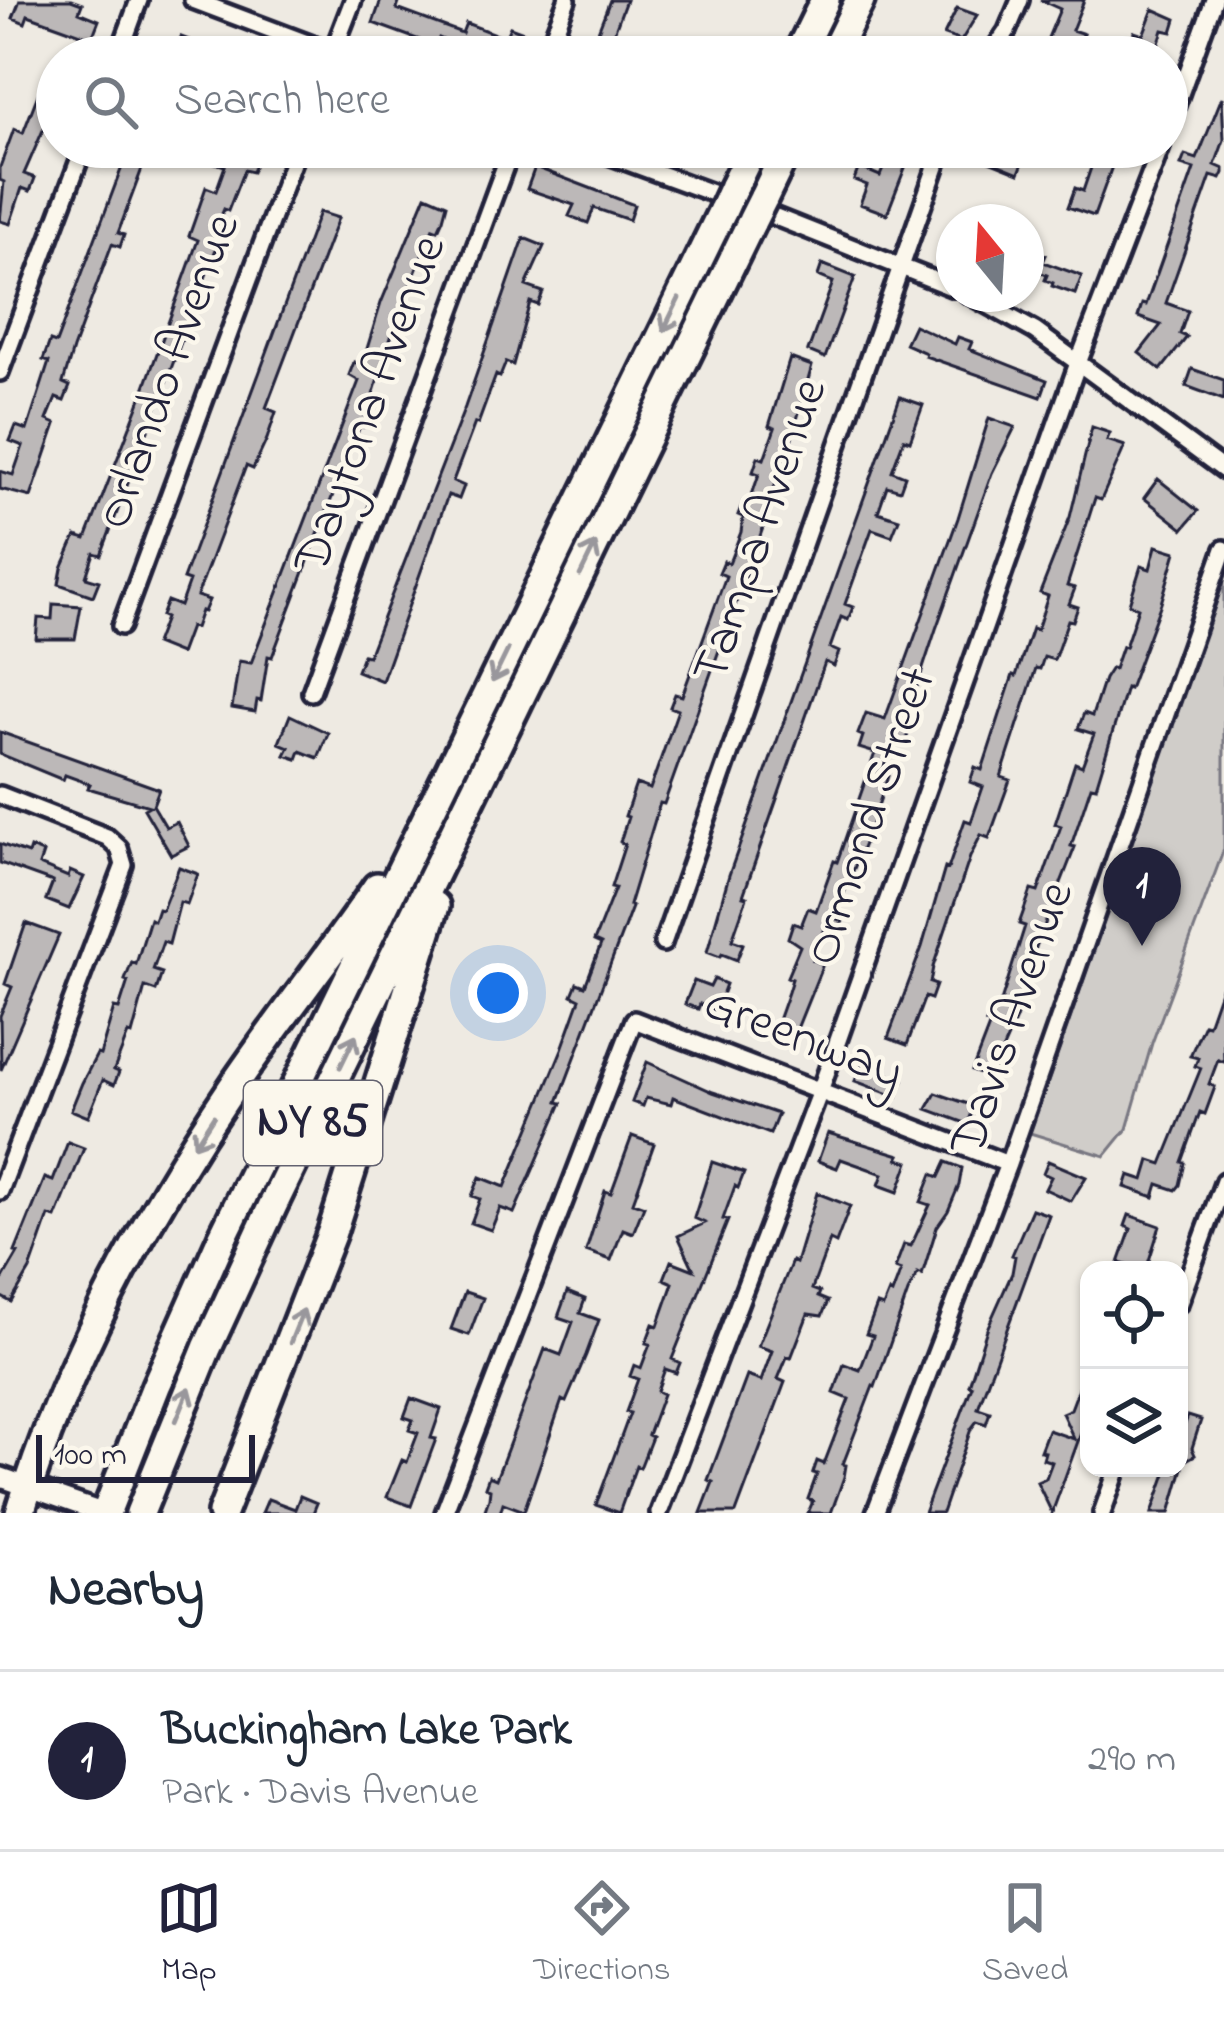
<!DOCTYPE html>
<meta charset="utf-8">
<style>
:root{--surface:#fff;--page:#f2f2f3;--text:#1f2937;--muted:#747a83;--line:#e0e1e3;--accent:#22223b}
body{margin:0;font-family:"Indie Flower",sans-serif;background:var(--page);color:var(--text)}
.controls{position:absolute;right:36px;bottom:36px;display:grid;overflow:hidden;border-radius:24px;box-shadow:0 3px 9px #0004}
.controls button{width:108px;height:108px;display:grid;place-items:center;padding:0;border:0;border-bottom:3px solid var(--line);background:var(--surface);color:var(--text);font:60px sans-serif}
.compass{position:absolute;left:936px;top:204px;width:108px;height:108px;border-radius:50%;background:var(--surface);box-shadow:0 3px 9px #0004;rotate:342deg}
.scale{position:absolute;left:36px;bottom:30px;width:219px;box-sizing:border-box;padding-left:12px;border:6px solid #22223b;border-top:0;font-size:33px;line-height:42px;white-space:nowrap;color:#22223b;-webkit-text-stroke:9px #fbf7ec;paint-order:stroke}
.you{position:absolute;left:498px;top:993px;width:42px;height:42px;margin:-30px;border:9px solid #fff;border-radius:50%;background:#1a73e8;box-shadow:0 0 0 18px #1a73e833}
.badge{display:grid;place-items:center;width:78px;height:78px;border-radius:50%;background:var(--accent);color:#fff;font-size:39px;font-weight:700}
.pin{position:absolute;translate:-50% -99px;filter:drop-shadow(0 3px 6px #0008)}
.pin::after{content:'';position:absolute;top:63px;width:42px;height:36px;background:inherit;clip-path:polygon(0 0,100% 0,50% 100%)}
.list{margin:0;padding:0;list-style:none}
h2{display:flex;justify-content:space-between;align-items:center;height:156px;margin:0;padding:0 48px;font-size:51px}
h2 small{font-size:39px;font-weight:400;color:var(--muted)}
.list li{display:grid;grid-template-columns:78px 1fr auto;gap:36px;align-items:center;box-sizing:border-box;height:180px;padding:0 48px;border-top:3px solid var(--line)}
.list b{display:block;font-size:45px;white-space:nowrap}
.list p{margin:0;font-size:39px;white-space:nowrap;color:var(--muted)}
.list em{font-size:39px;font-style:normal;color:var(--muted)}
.icon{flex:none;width:66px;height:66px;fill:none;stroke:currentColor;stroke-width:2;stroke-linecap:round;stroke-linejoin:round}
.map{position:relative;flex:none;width:1224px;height:1513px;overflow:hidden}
.search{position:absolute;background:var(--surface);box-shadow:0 3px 9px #0004;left:36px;right:36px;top:36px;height:132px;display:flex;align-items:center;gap:30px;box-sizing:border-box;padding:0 42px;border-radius:66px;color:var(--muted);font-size:45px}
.sheet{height:336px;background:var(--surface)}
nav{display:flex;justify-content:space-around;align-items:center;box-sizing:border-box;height:168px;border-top:3px solid var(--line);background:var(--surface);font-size:33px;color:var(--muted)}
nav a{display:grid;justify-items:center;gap:6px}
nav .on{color:var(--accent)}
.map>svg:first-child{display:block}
</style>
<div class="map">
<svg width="1224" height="1513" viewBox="0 0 1224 1513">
<rect width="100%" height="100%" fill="#eeeae2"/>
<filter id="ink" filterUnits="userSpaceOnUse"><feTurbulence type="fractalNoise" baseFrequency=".00833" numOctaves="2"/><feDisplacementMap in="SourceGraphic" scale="24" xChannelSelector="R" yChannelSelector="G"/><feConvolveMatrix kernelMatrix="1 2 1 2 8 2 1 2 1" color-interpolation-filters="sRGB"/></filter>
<g filter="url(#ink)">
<path fill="#d0cdc9" stroke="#797882" stroke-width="3" d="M 1224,579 L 1224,849 L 1152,1043 L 1127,1129 L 1105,1156 L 1030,1133 Z"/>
<path fill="#bcb8b8" stroke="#22223b" stroke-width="3" d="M 20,0 L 71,0 L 82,4 L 79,12 L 99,20 L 92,38 L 28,15 L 25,23 L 13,18 Z
M 381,0 L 400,0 L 397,9 L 462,33 L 466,23 L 505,38 L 510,27 L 526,33 L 517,57 L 498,57 L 500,51 L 478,43 L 475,54 L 439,38 L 436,46 L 373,23 Z
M 610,0 L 626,0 L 605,57 L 588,57 Z
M 1040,0 L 1084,0 L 1072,30 L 1084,34 L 1078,47 L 1070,44 L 1065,57 L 1040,57 L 1060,9 Z
M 957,8 L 977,15 L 961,41 L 944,35 Z
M 1153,9 L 1176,19 L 1172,32 L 1163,30 L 1154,57 L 1128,50 L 1134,32 L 1143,35 Z
M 181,37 L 231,56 L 231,57 L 173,57 Z
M 44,79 L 57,83 L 57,98 L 24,174 L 35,178 L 30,191 L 22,188 L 10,224 L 0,221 L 4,182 L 0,180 L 0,167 L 14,129 L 23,133 Z
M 1222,97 L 1224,140 L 1215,165 L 1224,169 L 1224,173 L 1221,179 L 1211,176 L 1166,303 L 1188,311 L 1180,334 L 1187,337 L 1161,370 L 1139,353 L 1161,325 L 1138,317 L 1142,304 L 1146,305 L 1194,169 L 1181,165 L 1185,155 L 1197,159 Z
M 220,147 L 261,147 L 252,172 L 244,170 L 228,211 L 224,209 L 215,230 L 228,235 L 221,251 L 216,249 L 101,555 L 94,553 L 86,577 L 99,581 L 93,596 L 59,584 L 62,568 L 76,536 L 86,539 L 138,406 L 198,240 L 189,236 L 195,219 L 206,187 L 216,191 L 225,166 L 215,163 Z
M 984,147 L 1005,147 L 1026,155 L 1019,173 L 979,157 Z
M 1098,147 L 1119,147 L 1094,216 L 1068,207 L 1075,188 L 1083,191 Z
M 128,151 L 146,158 L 118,233 L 124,235 L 120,247 L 112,244 L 73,349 L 63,383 L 70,386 L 64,401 L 56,398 L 47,420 L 56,424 L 31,497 L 0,489 L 0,471 L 13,475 L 23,446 L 10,441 L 16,426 L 27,430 L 49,362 L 43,360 L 50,341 L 56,343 Z
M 890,152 L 908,160 L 887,214 L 860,204 L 867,185 L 854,180 L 859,167 L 880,176 Z
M 535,167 L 634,205 L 629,220 L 594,208 L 588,223 L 569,216 L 574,205 L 527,189 Z
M 426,195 L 447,204 L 443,219 L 438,230 L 433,228 L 398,315 L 363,427 L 360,426 L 334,492 L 272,657 L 268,656 L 261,701 L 257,700 L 255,712 L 232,708 L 239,661 L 251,663 L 359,381 L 349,375 L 354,362 L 362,365 L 381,303 Z
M 319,212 L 338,218 L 266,408 L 276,412 L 267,439 L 253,469 L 246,466 L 197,596 L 209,600 L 204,612 L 201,611 L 195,628 L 190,627 L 180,654 L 155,644 L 165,618 L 161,616 L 167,601 L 180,606 L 189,581 L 183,579 Z
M 524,238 L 544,246 L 526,286 L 543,292 L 538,305 L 530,302 L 513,365 L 506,362 L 500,377 L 496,375 L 478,424 L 475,423 L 453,481 L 464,486 L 459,499 L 448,495 L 382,681 L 357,671 L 363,655 L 368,656 L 465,407 Z
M 1026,247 L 1046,255 L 1043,262 L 1082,276 L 1075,294 L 1052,286 L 1053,283 L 1045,280 L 1047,275 L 1026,267 Z
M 822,264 L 855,277 L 825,358 L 808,351 L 833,282 L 818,276 Z
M 914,325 L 955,344 L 958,337 L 972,342 L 969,349 L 1047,380 L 1041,397 L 925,356 L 926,353 L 905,344 Z
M 790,358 L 812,366 L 784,466 L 764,510 L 769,511 L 664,804 L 660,803 L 629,905 L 632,907 L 558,1102 L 562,1103 L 514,1213 L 500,1208 L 491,1230 L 471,1223 L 480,1199 L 472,1196 L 480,1177 L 505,1187 L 562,1049 L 580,999 L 572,995 L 577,983 L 585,986 L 601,944 L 594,941 L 615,888 L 611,887 L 625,844 L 620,842 L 628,817 L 625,816 L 636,784 L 650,789 L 678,710 L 670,707 L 675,694 L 682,696 L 726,576 L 719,573 L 724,561 L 729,563 L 741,532 L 743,517 L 738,515 L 743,502 L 749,504 L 759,474 L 753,472 L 758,457 L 764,459 L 775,428 L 769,426 Z
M 1192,369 L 1224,380 L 1224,400 L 1186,386 Z
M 900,397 L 923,405 L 910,441 L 904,439 L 892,471 L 905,476 L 900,490 L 887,486 L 878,512 L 899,519 L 892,536 L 872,529 L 845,604 L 853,607 L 848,620 L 841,617 L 830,648 L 839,652 L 834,666 L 825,662 L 743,896 L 747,897 L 732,940 L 743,944 L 737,960 L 722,954 L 720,957 L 707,952 L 729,875 Z
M 989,418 L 1015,427 L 992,473 L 936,629 L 904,726 L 910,728 L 905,743 L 894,739 L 882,773 L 888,776 L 872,824 L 834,918 L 843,921 L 837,936 L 824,931 L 813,960 L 823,964 L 790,1046 L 766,1037 L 771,1024 L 776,1026 L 788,992 L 792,979 L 787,977 L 800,946 L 788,938 L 793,923 L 801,926 L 808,908 L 816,911 L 834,861 L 837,862 L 875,753 L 859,748 L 863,736 L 858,734 L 866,713 L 885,719 L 958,518 Z
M 1092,427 L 1110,433 L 1107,440 L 1125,446 L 1101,500 L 1095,498 L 1067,586 L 1075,588 L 1069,604 L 1078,607 L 1073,621 L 1068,620 L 1054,660 L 1044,657 L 1040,669 L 1036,668 L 1001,777 L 1010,780 L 989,838 L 981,835 L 970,857 L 933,967 L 930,983 L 936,985 L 931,999 L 925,997 L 923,1002 L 907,1045 L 888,1038 L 922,947 L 945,868 L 948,869 L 965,820 L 971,822 L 983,787 L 970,782 L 975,767 L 982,770 L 1013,675 L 1016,676 L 1032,628 L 1037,630 L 1048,596 L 1040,593 L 1070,517 Z
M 1158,479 L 1198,511 L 1183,529 L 1144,498 Z
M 1156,546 L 1176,552 L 1161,603 L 1129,689 L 1126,688 L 1096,787 L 1091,786 L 1071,846 L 1075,847 L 1036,947 L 1016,1019 L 990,1078 L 972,1071 L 990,1024 L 986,1023 L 991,1009 L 998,1011 L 1025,926 L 1019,924 L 1031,890 L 1038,892 L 1061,826 L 1055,824 L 1075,763 L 1082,766 L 1094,734 L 1078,729 L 1084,713 L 1092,716 L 1104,679 L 1111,668 L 1114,669 L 1122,646 L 1125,647 L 1138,608 L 1129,604 L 1141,566 L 1150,569 Z
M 53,604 L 81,606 L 75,639 L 36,639 L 38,618 L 52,619 Z
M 290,715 L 328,733 L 318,758 L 300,751 L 297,759 L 285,755 L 289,747 L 279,743 Z
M 0,732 L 159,789 L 153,805 L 166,827 L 177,822 L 189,846 L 171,855 L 144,809 L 149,806 L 88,788 L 90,784 L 65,775 L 63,780 L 0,754 Z
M 0,844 L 28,854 L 30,848 L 43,853 L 39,865 L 68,877 L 70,871 L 84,877 L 69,909 L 46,900 L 53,882 L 0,863 Z
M 179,867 L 198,874 L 187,904 L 180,902 L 169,944 L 163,942 L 153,970 L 162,973 L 156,991 L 145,987 L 132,1035 L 128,1034 L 114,1070 L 119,1072 L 114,1085 L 103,1080 L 88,1117 L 71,1110 L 82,1083 L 97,1054 L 100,1055 L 114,1008 L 119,1009 L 128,981 L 125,980 L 132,962 L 136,964 L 150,919 L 154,921 L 158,909 L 162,910 Z
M 26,923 L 59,935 L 1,1070 L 0,1016 L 12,987 L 5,984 Z
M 714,979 L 726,984 L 716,1011 L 700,1004 L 698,1009 L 685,1004 L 694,981 L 710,987 Z
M 1222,985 L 1224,1062 L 1218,1060 L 1209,1084 L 1215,1087 L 1205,1114 L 1200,1112 L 1182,1162 L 1185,1163 L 1180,1185 L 1176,1190 L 1158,1184 L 1154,1197 L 1125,1187 L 1129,1175 L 1144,1180 L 1150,1160 L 1162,1164 L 1201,1068 L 1195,1066 L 1198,1058 L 1190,1056 L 1204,1024 L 1208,1025 Z
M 647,1062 L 713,1092 L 778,1114 L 770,1134 L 673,1097 L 671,1104 L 646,1098 L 643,1106 L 632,1102 Z
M 862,1065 L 903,1080 L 897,1097 L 855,1081 Z
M 936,1093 L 974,1106 L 968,1124 L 927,1109 Z
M 828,1133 L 900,1155 L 898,1159 L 909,1162 L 898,1192 L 879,1185 L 883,1174 L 841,1159 L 837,1168 L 818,1161 Z
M 632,1136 L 654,1144 L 633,1202 L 644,1206 L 633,1233 L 623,1229 L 611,1260 L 586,1251 L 605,1191 L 611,1193 Z
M 68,1142 L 84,1148 L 56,1218 L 49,1216 L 30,1270 L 11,1302 L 0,1296 L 0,1284 L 18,1253 L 15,1252 L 45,1178 L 53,1181 Z
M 1048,1161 L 1086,1177 L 1071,1201 L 1045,1189 L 1051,1177 L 1043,1173 Z
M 712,1162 L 744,1173 L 738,1188 L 735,1186 L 723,1219 L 728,1220 L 672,1359 L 680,1363 L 676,1373 L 665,1369 L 657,1391 L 663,1394 L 648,1435 L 652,1437 L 640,1468 L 636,1466 L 619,1513 L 596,1505 L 630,1413 L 626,1412 L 638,1379 L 630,1376 L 634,1365 L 641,1368 L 650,1344 L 646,1343 L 653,1324 L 658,1326 L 673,1283 L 664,1279 L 671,1261 L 694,1270 L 678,1236 L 705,1223 L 694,1218 Z
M 946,1162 L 962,1168 L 959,1185 L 948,1211 L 937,1227 L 922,1275 L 918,1273 L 908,1292 L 875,1387 L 873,1386 L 843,1464 L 846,1465 L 844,1477 L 831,1513 L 808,1513 L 813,1501 L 808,1499 L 817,1474 L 813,1473 L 817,1461 L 824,1464 L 849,1399 L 834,1393 L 844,1364 L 860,1370 L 873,1336 L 866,1334 L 877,1305 L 883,1307 L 889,1292 L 892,1294 L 901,1270 L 895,1268 L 904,1244 L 911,1246 L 930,1205 L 921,1202 L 932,1174 L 939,1177 Z
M 817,1193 L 850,1206 L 836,1243 L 830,1240 L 812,1289 L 820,1292 L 818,1297 L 828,1301 L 822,1316 L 808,1314 L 791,1358 L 787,1357 L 778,1379 L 785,1382 L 736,1513 L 701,1513 L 713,1482 L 708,1480 L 747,1376 L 761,1381 L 772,1351 L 758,1346 L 792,1261 L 796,1263 Z
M 1032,1209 L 1049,1215 L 978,1408 L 990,1412 L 986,1424 L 977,1421 L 971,1429 L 942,1513 L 924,1513 L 972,1386 L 969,1385 L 987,1329 L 1012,1273 L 1015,1256 L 1012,1255 Z
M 1129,1215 L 1160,1226 L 1146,1270 L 1119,1263 L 1131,1229 L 1125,1226 Z
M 465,1292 L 483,1298 L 469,1335 L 451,1329 Z
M 567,1292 L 585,1299 L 580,1313 L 599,1320 L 586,1355 L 566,1402 L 562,1400 L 524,1511 L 503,1503 L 500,1513 L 484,1513 L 489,1498 L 490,1489 L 485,1487 L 489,1476 L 496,1479 L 545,1349 L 561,1355 L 573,1322 L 558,1317 Z
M 1087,1367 L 1089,1411 L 1052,1513 L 1037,1482 L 1046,1478 L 1052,1462 L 1043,1459 L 1045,1452 L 1040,1451 L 1048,1430 L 1074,1439 L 1062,1413 L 1071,1409 Z
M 411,1398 L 441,1409 L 431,1438 L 436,1439 L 411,1506 L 387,1497 L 402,1460 L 407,1462 L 418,1433 L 409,1430 L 413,1420 L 404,1417 Z
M 1188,1416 L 1201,1420 L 1192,1448 L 1195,1455 L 1179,1464 L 1179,1440 Z
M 1168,1468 L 1183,1468 L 1170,1513 L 1152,1513 Z
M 300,1496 L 317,1503 L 313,1513 L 262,1513 L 268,1499 L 295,1509 Z"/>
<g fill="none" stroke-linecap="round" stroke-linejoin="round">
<g stroke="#22223b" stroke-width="24">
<path id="minor" d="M 193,0 L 344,57
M 118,57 L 139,0
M 331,57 L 353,0
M 545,57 L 567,0
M 989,57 L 1007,31 L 1020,0
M 1167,130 L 1214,0
M 587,147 L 731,200
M 753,208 L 954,288
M 968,294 L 1035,331 L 1224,470
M 0,372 L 84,147
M 121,626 L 298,147
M 311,692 L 512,147
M 0,795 L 107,837 L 119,848 L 124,865 L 0,1191
M 663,943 L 943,147
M 1179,1303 L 1224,1181
M 444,1513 L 634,1020 L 1008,1164
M 659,1513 L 820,1091 L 1078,363 L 1161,147
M 875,1513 L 1008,1164 L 1224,549
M 1102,1513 L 1118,1468"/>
</g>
<g stroke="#22223b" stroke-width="27">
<path id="tertiary" d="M 0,1477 L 103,1513"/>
</g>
<g stroke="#22223b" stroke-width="36">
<path id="motorway" d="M 797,57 L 825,0
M 832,57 L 860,0
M 733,188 L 753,147
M 763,199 L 788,147
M 20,1513 C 64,1366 146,1215 232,1088 C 278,1020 330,956 377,887
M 106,1513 L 156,1386 L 222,1238 L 723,210
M 140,1513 L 207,1348 L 273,1205 L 752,221
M 222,1513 L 332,1232 L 435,906"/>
</g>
<use href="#minor" stroke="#fbf7ec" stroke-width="15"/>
<use href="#tertiary" stroke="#fbf7ec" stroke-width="18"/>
<use href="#motorway" stroke="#fbf7ec" stroke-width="27"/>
<g stroke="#22223b" stroke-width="36" stroke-linecap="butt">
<path id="motorway-bridge" d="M 723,210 L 733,188
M 752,221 L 763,199"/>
</g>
<use href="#motorway-bridge" stroke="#fbf7ec" stroke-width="27"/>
</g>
<defs><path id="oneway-shaft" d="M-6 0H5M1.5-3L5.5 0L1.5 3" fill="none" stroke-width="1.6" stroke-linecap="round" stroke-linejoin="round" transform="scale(3)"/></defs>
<g stroke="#99979c">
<use href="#oneway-shaft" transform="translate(671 315) rotate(116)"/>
<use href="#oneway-shaft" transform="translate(588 559) rotate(-64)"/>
<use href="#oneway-shaft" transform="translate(500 666) rotate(116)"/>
<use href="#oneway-shaft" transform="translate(348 1051) rotate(-64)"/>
<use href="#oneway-shaft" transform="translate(204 1131) rotate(123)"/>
<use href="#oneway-shaft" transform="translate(297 1326) rotate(-68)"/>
<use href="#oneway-shaft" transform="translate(183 1404) rotate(-68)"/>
</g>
</g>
<g text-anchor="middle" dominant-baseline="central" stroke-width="9" stroke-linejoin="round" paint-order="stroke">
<rect fill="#fbf7ec" stroke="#636270" stroke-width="3" x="244" y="1081" width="138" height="84" rx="9"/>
<g font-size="48" font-weight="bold" fill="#22223b">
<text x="313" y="1123">NY 85</text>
</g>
<g font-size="51" fill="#22223b" stroke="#fbf7ec">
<text transform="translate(170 372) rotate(-70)">Orlando Avenue</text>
<text transform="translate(372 405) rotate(-70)">Daytona Avenue</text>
<text transform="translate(762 531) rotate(-71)">Tampa Avenue</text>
<text transform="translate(872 817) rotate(-71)">Ormond Street</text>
<text transform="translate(1014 1019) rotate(-71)">Davis Avenue</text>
<text transform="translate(803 1040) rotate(21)">Greenway</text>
</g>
</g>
</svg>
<div class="controls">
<button><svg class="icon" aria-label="locate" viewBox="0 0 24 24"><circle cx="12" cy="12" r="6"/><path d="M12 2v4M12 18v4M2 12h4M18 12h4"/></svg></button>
<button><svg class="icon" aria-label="layers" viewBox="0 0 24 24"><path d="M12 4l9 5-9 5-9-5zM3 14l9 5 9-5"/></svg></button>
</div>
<svg class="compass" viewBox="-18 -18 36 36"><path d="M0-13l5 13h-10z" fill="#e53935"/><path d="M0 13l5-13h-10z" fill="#747a83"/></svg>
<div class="scale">100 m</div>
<div class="you"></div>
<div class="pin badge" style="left:1142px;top:946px">1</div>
<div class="search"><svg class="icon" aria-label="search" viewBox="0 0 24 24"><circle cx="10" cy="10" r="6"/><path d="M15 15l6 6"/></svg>Search here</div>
</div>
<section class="sheet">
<h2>Nearby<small></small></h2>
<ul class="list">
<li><span class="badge">1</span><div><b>Buckingham Lake Park</b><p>Park · Davis Avenue</p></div><em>290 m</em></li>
</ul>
</section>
<nav>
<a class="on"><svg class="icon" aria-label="map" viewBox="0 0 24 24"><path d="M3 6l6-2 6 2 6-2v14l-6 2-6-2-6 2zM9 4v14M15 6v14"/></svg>Map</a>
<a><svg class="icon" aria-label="directions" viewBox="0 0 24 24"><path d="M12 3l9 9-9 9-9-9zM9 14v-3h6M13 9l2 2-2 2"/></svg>Directions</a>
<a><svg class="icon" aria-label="saved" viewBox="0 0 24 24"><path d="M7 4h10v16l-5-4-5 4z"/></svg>Saved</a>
</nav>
